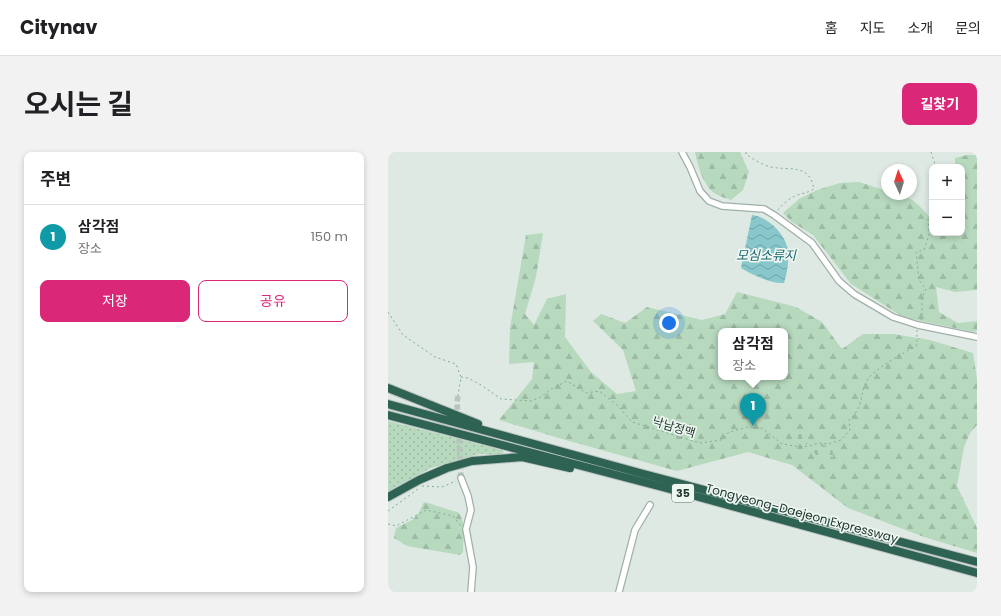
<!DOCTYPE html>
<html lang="ko">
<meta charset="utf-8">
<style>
:root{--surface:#fff;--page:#f2f2f2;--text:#202124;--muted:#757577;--line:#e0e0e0;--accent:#db2777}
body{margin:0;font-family:Poppins,"Noto Sans KR",sans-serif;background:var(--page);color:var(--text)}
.controls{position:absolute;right:12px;top:12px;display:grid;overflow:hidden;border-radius:8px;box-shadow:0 2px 6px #0003}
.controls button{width:36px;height:36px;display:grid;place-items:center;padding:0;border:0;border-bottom:1px solid var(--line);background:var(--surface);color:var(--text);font:20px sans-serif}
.compass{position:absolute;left:493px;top:12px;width:36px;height:36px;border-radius:50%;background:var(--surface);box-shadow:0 2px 6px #0003;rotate:356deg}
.you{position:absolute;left:281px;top:171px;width:14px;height:14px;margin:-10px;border:3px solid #fff;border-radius:50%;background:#1a73e8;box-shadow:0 0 0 6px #1a73e833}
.badge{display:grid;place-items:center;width:26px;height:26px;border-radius:50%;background:var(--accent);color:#fff;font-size:13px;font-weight:700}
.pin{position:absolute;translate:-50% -33px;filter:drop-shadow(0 1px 2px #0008)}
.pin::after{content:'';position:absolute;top:21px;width:14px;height:12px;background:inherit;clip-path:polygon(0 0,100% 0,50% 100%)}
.popup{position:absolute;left:330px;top:176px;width:70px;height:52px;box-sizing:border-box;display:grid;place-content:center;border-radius:8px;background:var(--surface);filter:drop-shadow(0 1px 3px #0005);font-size:13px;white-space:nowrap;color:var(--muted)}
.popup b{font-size:15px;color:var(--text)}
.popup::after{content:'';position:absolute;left:50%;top:100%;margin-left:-8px;border:8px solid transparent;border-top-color:var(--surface)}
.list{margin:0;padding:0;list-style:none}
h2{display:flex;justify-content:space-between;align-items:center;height:52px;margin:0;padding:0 16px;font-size:17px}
h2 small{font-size:13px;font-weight:400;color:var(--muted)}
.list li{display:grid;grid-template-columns:26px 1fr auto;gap:12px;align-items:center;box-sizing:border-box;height:64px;padding:0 16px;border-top:1px solid var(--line)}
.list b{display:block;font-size:15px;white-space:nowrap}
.list p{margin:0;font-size:13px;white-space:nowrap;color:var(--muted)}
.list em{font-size:13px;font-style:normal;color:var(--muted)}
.actions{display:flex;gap:8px;padding:12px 16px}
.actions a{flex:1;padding:9px 0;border:1px solid var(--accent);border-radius:8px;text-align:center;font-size:14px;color:var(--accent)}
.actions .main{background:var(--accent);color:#fff}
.map{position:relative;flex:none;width:589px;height:440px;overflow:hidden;border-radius:8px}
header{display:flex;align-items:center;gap:24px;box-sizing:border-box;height:56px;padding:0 20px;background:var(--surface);border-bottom:1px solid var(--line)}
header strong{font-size:19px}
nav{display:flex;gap:22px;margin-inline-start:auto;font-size:14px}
.intro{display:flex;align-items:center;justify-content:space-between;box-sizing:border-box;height:96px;padding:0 24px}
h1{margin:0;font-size:28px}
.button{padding:10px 18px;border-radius:8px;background:var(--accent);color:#fff;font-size:14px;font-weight:700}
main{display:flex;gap:24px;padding:0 24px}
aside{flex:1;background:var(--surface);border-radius:8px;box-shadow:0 2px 6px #0003}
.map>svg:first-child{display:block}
</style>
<header>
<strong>Citynav</strong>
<nav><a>홈</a><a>지도</a><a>소개</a><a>문의</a></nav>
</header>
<div class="intro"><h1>오시는 길</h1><a class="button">길찾기</a></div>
<main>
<aside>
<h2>주변<small></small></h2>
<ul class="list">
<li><span class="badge" style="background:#0f9aa8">1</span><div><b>삼각점</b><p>장소</p></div><em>150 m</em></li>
</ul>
<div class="actions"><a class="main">저장</a><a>공유</a></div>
</aside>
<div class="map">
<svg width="589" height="440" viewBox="0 0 589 440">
<defs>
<pattern id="grass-dots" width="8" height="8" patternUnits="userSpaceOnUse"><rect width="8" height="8" fill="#b7d9be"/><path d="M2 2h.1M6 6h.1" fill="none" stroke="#9dbba4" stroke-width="1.8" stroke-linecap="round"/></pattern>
<pattern id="forest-firs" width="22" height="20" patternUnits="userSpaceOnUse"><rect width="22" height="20" fill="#b7d9be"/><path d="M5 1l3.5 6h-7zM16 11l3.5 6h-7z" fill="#9dbba4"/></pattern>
<pattern id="cemetery-stones" width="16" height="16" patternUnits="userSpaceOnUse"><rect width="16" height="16" fill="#b7d9be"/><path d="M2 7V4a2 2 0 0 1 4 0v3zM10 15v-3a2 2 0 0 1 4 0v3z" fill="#9dbba4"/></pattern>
<pattern id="water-waves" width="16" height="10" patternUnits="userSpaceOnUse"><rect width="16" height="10" fill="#88c7cc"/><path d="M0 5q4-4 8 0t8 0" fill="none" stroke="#6fa2a6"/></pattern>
</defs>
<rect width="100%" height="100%" fill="#dee9e3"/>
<path fill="url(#grass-dots)" d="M 0,269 L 114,298 L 116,301 L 110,303 L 91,302 L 43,316 L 0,339 Z"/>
<path fill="url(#forest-firs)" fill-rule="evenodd" d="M 307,0 L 352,0 L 361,20 L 355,38 L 343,48 C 338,46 333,45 328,42 C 316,36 309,12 307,0 Z
M 579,3 L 589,3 L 589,138 L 567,140 L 548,135 L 551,160 L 570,171 L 589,169 L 589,179 L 585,180 L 515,165 L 463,132 L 425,83 L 404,70 L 395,61 L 411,47 L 429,38 L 452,31 L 471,30 L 499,39 L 499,42 C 524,42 528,51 544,67 L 544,81 L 574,81 L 574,65 L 577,61 L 574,36 L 574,15 L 567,15 L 567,6 Z
M 155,81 L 148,125 L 137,162 L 146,173 L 159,147 L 178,142 L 177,185 L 203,220 L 229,242 L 248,239 L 235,198 L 205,169 L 213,162 L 237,171 L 259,155 L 314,168 L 337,162 L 349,140 L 408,155 L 434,170 L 454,197 L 475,182 L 505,182 L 542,188 L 585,201 L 589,227 L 589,273 L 582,281 L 576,295 L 569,334 L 589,376 L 589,401 L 536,385 L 460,356 L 404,313 L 360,300 L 289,319 L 174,287 L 111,268 L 144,227 L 146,210 L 121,212 L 122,176 L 138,83 ZM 333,179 L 397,179 L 397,225 L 333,225 Z
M 36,350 C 48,353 59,358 70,360 C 79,372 75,386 75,400 L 72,403 L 19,394 L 6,386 L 8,376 L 24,368 L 30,362 Z"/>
<path fill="url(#cemetery-stones)" d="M 412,279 L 421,281 L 419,293 L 405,290 L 404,285 L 406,281 Z
M 444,293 L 445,305 L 428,303 L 426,300 L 426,296 L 428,294 Z"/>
<path fill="url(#water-waves)" d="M 364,63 C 381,65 398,83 400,99 C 401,111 399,121 396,131 C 382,132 365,123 353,116 Z"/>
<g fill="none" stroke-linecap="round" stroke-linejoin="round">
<path stroke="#b8c5bf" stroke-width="5.5" stroke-dasharray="5.5 3" stroke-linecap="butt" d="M 70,244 L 69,250 L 73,326"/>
<g stroke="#a1b0a9" stroke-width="8">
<path id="minor" d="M 294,0 L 302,15 L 312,39 L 321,49 L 334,54 L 376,57 L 386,63 L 424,91 L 451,129 L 466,142 L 505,165 L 530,173 L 589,185
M 73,326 L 80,344 L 83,358 L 78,377 L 85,415 L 83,440
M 231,440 L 247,378 L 262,353"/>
</g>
<g stroke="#bcc3c1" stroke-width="10">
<path id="highway" d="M 0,236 L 90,272
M 0,252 L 252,321 L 589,410
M 0,263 L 278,336 L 589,421
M 0,345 L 31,328 L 59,316 L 84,309 L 134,305 L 182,316"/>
</g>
<path stroke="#80ab9a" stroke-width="1" stroke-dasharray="2 3" stroke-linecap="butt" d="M 358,0 L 358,2 C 365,7 374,13 383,15 C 403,19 421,11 426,37 C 420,41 414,41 407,44 C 400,47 394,53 389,59
M 543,0 L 548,15
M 544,43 L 544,45
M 0,160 L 15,183 L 47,205 L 68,212 L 73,225 L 70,244
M 533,168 L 534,164 L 534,146 L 538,137 L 531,128 L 528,100 L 536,98 L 541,83 L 540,67 L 544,61
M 73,225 L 80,226 L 93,233 L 113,247 L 143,249 L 153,245 L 163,237 L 179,229 L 198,241 L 211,239 L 229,253 L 244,270 L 312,291 L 333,288 L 341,280 L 360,275 L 374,276 L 394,292 L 413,295 L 421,294 L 431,291 L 440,292 L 453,288 L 462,278 L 461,268 C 478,253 470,242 480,227 C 489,215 516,201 529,193 L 529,178
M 34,334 L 54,335 L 68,329
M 0,359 L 30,337
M 0,372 L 8,374 L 38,358 L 65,364 L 73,374"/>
<use href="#minor" stroke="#fff" stroke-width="5.5"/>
<use href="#highway" stroke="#2e6253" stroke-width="8"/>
</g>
<g text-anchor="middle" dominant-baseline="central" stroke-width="3.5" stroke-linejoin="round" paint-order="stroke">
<rect fill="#eef6f1" stroke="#5e7069" stroke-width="1" x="284" y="332" width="22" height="18" rx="3"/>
<g font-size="11" font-weight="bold" fill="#20372f">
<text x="295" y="341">35</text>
</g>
<g font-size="12" fill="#20372f" stroke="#eef6f1">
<text transform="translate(286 275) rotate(17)">낙남정맥</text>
<text transform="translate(414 361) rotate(15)">Tongyeong–Daejeon Expressway</text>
</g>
<g font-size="13" font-style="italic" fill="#1e686f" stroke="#eef6f1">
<text x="378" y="103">모심소류지</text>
</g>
</g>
</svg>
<div class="controls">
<button>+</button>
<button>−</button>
</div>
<svg class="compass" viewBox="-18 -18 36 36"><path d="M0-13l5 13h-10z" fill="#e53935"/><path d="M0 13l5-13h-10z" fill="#757577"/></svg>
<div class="you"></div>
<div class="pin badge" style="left:365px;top:274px;background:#0f9aa8">1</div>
<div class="popup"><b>삼각점</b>장소</div>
</div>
</main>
